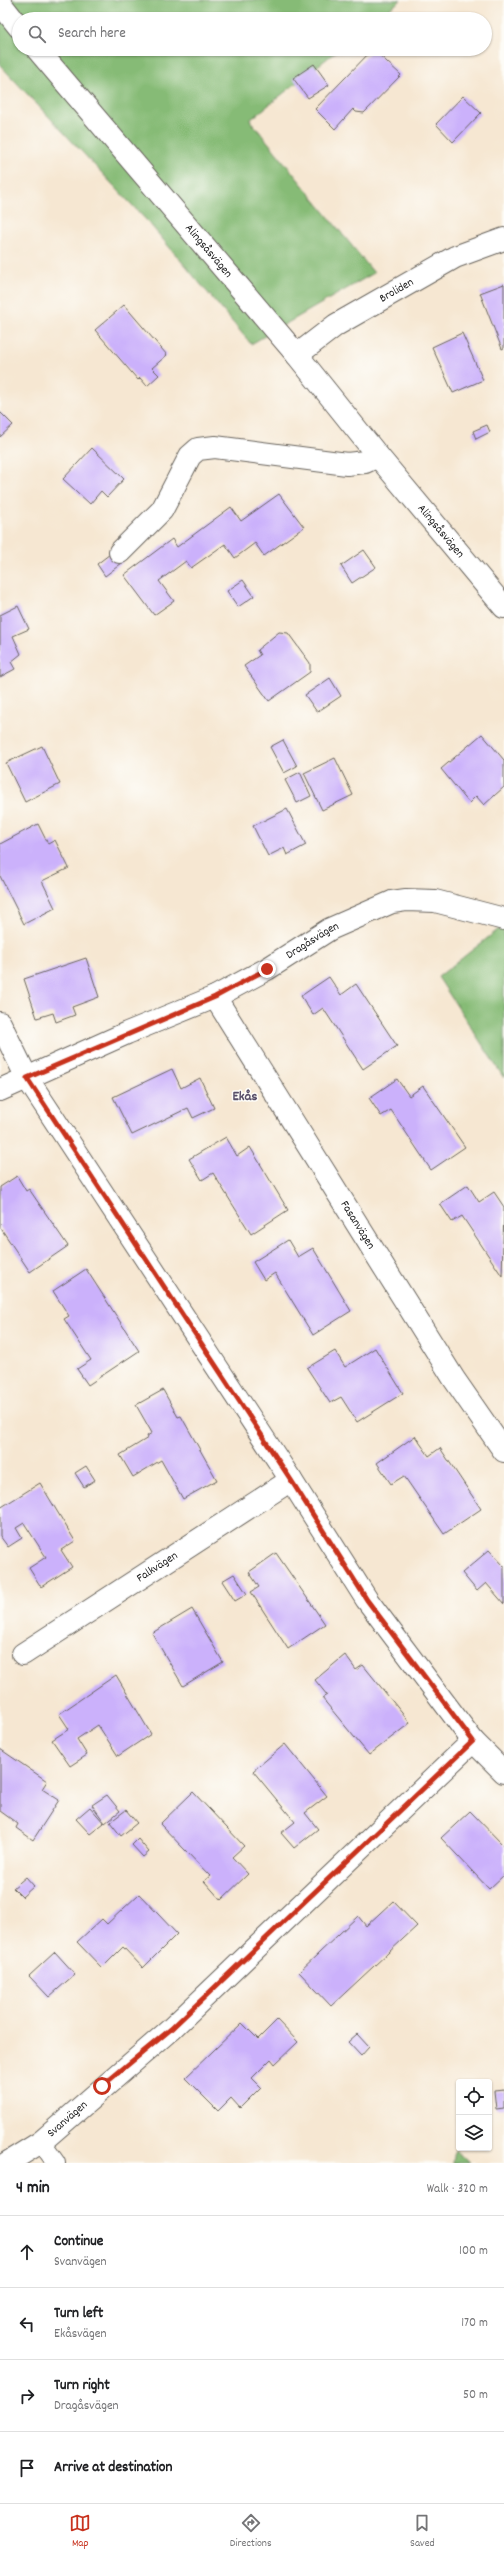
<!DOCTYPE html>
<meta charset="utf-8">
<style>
:root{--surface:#fff;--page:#f6f6f6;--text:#202124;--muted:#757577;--line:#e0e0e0;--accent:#c8321e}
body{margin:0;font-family:Dekko,sans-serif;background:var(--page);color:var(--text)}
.controls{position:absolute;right:12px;bottom:12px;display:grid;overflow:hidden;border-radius:4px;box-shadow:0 1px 3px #0004}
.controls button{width:36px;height:36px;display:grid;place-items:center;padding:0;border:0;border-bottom:1px solid var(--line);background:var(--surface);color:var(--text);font:20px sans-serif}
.stop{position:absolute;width:12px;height:12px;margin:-9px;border:3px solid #c8321e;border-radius:50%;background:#fff}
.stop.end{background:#c8321e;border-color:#fff;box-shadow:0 1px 4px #0008}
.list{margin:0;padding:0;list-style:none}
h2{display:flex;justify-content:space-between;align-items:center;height:52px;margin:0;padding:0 16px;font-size:17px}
h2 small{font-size:13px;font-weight:400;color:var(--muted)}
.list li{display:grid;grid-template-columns:26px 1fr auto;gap:12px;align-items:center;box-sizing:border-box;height:72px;padding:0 16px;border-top:1px solid var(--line)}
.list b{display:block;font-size:15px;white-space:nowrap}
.list p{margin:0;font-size:13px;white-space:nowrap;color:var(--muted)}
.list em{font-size:13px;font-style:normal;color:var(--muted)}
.icon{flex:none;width:22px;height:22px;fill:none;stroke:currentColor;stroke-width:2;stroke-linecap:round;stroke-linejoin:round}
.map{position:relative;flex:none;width:504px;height:2163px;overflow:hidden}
.search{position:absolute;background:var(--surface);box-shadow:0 1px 3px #0004;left:12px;right:12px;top:12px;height:44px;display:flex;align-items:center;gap:10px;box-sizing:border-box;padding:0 14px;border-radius:22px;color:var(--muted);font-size:15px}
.sheet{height:340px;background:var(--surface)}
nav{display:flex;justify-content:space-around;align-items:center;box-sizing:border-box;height:56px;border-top:1px solid var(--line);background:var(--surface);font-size:11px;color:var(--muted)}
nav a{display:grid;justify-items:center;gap:2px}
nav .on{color:var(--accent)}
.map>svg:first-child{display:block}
</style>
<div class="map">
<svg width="504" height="2163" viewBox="0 0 504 2163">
<rect width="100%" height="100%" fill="#fdfcf7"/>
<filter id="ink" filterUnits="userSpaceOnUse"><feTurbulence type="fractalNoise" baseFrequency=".025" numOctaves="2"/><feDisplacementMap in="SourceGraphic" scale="8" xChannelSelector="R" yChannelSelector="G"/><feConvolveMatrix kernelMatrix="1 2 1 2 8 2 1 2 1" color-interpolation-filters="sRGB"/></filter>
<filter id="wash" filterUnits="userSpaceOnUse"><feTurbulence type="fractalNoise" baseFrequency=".012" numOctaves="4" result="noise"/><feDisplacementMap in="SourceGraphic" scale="16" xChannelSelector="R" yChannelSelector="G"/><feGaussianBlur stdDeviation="0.9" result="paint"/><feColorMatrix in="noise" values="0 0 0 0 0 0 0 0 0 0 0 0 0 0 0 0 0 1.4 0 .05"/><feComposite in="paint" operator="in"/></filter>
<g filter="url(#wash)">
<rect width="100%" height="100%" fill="#f6e7d2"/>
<path fill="#86bb76" stroke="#516c49" d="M 0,0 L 401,0 L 377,19 L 19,19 L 19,49 L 339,49 L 250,120 L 374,273 L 251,344 L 149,223 L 0,65 Z
M 504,925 L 504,1078 L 438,977 Z
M 455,2150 L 469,2163 L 453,2163 Z"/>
<g id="blocks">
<path fill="#cbb1fb" d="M 373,49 L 401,75 L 364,113 L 356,112 L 353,109 L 335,129 L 315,109 Z
M 314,64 L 329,85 L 308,98 L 293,78 Z
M 463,96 L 481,113 L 453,142 L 436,124 Z
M 504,284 L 504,348 L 502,349 L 480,293 Z
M 124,305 L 167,355 L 152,368 L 159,375 L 147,386 L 140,378 L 138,380 L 95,330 Z
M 462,333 L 483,380 L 453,393 L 432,347 Z
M 0,412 L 13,425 L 0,437 Z
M 487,425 L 490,432 L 476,439 L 473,431 Z
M 92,448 L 124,479 L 107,497 L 101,491 L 90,504 L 63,479 Z
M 279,494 L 304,527 L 264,556 L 255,543 L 235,558 L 225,544 L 191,568 L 186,561 L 159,581 L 174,601 L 154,615 L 124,575 L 172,539 L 177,547 L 231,507 L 241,521 Z
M 364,550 L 376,567 L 352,583 L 341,566 Z
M 114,551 L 122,563 L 105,576 L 97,564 Z
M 243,580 L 254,596 L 238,607 L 227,591 Z
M 18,606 L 29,629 L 13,636 L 21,654 L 11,662 L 15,669 L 0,677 L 0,615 Z
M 279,632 L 288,633 L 310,663 L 310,672 L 269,701 L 244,666 L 260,655 L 257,650 Z
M 330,678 L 341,696 L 317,712 L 305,695 Z
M 482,734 L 504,760 L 504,787 L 484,805 L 476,796 L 469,803 L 441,769 Z
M 283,740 L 297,766 L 284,773 L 270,747 Z
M 42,746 L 60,784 L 25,802 L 6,763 Z
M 335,758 L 353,795 L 322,810 L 304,773 Z
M 300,772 L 311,796 L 297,803 L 285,780 Z
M 287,809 L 306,845 L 287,855 L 284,848 L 268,856 L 253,826 Z
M 38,824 L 48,844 L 55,840 L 69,868 L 42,881 L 55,908 L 24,924 L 0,876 L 0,844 Z
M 86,958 L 99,997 L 72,1007 L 75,1015 L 56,1022 L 53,1013 L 37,1018 L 24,979 Z
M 329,977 L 341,995 L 356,984 L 397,1046 L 363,1069 L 323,1008 L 313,1015 L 301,996 Z
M 172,1069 L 181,1088 L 200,1078 L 214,1108 L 193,1118 L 188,1108 L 132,1135 L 113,1097 Z
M 397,1079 L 409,1096 L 423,1086 L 465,1147 L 431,1170 L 391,1110 L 381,1116 L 369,1098 Z
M 226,1137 L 237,1156 L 250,1147 L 288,1210 L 251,1234 L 213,1173 L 202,1180 L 189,1159 Z
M 17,1176 L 26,1191 L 29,1189 L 68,1246 L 30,1272 L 0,1227 L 0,1187 Z
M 468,1185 L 479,1202 L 494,1192 L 504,1207 L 502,1276 L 462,1216 L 452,1222 L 440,1204 Z
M 288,1240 L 298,1257 L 313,1248 L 351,1311 L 313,1335 L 275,1273 L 264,1280 L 253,1262 Z
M 86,1269 L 139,1351 L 88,1385 L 77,1369 L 91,1360 L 64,1319 L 69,1316 L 53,1291 Z
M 375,1348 L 403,1393 L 357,1422 L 341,1397 L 330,1403 L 307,1368 L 335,1351 L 345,1367 Z
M 163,1390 L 178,1417 L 181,1416 L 217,1480 L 183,1499 L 161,1460 L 133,1477 L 120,1455 L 148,1438 L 147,1436 L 152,1433 L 136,1405 Z
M 415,1436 L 429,1456 L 440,1448 L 481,1509 L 444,1534 L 404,1476 L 391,1484 L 377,1463 Z
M 86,1466 L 95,1480 L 84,1487 L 75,1473 Z
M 40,1483 L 75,1541 L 61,1550 L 72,1567 L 41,1587 L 29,1568 L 46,1557 L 24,1523 L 16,1528 L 22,1538 L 8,1547 L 0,1536 L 0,1508 Z
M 489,1550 L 504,1566 L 504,1604 L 486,1583 L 477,1591 L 462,1573 Z
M 276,1553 L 325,1624 L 288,1649 L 251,1592 L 259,1587 L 249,1572 Z
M 234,1574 L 247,1594 L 235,1601 L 222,1581 Z
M 192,1609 L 223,1662 L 183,1686 L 152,1633 Z
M 345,1655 L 356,1670 L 363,1665 L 410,1723 L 369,1755 L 322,1698 L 327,1695 L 315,1680 Z
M 116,1675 L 151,1734 L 118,1756 L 98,1725 L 77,1739 L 87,1755 L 70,1766 L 52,1740 L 69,1729 L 59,1714 Z
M 285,1744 L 327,1796 L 305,1813 L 318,1829 L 294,1848 L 281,1833 L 295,1822 L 253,1771 Z
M 0,1749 L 47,1781 L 42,1789 L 59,1800 L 33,1840 L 16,1828 L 18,1824 L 0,1811 Z
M 193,1792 L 244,1846 L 232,1857 L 248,1874 L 221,1900 L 204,1881 L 210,1876 L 160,1824 Z
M 107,1795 L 120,1811 L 105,1823 L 92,1805 Z
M 90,1807 L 104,1823 L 90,1834 L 76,1819 Z
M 126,1810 L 137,1823 L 121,1836 L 110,1822 Z
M 470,1811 L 504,1846 L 504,1875 L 489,1889 L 441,1838 Z
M 138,1839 L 149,1852 L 143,1857 L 132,1845 Z
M 26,1877 L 34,1886 L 22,1897 L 13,1888 Z
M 139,1894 L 177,1934 L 143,1968 L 123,1947 L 102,1968 L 77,1942 L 102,1919 L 107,1924 Z
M 393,1901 L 417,1926 L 331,2006 L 299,1972 L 358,1916 L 366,1926 Z
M 55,1952 L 75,1974 L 49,1997 L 29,1976 Z
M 277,2020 L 298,2042 L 275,2064 L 271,2059 L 252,2078 L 261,2087 L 240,2108 L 231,2098 L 218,2111 L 185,2078 L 242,2023 L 258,2039 Z
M 357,2034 L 369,2047 L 361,2056 L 348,2042 Z
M 504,2090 L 504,2108 L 496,2109 L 494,2091 Z"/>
</g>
</g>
<g filter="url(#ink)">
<use href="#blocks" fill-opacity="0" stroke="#68635c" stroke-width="1"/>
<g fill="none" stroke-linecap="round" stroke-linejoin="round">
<g stroke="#68635c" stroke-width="20">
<path id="service" d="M 41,2142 L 56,2163"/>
</g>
<g stroke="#68635c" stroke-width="24">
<g id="minor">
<path id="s1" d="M 297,355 L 336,325 L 455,257 L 504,239"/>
<path d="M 120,552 L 162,510 L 190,456 L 198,449 L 215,447 L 347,464 L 365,462 L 378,456"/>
<path id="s2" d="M 215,997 L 454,1379 L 504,1451"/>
<path d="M 0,1023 L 27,1078 L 291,1480 L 367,1600 L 473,1741 L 504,1772"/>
<path id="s3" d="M 0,1090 L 127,1033 L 215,997 L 267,969 L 330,929 L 392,902 L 406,900 L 435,901 L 504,919"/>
<path id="s4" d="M 23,1654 L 291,1480"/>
<path id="s5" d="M 7,2163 L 41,2142 L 171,2029 L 473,1741"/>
</g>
</g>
<g stroke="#68635c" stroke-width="24">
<g id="secondary">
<path d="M 0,3 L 19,27"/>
<path id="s6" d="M 37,49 L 297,355 L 378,456 L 504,607"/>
</g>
</g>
<use href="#service" stroke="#fff" stroke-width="18"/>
<use href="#minor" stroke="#fff" stroke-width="22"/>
<use href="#secondary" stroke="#fff" stroke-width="22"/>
</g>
</g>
<g fill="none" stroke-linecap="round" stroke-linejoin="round" filter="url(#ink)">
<path stroke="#c8321e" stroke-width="5" d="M 102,2086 L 171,2029 L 473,1741 L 367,1600 L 291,1480 L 27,1078 L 215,997 L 267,969"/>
</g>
<g text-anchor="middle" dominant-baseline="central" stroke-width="3" stroke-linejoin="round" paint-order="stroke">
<g font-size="12" fill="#1c1c1c" stroke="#fdfcf7">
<text stroke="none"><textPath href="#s6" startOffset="265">Alingsåsvägen</textPath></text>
<text stroke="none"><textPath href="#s1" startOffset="119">Broliden</textPath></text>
<text stroke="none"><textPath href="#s6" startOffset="629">Alingsåsvägen</textPath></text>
<text stroke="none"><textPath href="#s3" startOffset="347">Dragåsvägen</textPath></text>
<text stroke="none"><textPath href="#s2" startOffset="269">Fasanvägen</textPath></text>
<text stroke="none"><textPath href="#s4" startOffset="160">Falkvägen</textPath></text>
<text stroke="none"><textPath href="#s5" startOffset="75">Svanvägen</textPath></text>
</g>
<g font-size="14" font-weight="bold" fill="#59506a" stroke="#fdfcf7">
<text x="245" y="1097">Ekås</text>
</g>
</g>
</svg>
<div class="controls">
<button><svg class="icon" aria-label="locate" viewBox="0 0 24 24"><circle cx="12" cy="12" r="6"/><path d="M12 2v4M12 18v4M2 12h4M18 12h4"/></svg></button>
<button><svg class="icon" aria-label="layers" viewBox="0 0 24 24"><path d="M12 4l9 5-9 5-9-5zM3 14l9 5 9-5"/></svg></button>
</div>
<div class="stop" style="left:102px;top:2086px"></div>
<div class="stop end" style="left:267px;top:969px"></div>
<div class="search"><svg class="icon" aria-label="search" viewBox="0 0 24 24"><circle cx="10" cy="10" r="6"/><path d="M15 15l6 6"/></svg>Search here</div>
</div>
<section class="sheet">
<h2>4 min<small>Walk · 320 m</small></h2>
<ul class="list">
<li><svg class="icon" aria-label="ahead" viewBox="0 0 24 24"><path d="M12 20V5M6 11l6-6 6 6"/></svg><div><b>Continue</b><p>Svanvägen</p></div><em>100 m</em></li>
<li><svg class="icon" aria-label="left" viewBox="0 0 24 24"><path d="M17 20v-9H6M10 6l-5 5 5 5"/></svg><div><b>Turn left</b><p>Ekåsvägen</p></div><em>170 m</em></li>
<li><svg class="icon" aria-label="right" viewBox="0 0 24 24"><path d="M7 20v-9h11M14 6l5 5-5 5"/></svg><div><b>Turn right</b><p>Dragåsvägen</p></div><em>50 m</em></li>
<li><svg class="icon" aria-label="arrive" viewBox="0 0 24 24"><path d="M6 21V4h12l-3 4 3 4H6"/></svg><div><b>Arrive at destination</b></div></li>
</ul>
</section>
<nav>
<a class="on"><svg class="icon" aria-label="map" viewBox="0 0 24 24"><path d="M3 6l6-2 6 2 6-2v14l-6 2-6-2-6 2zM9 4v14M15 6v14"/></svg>Map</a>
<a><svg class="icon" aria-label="directions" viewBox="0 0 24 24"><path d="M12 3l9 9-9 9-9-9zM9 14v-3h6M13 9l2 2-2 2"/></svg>Directions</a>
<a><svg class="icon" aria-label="saved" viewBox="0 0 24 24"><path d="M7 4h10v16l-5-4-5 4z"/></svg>Saved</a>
</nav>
